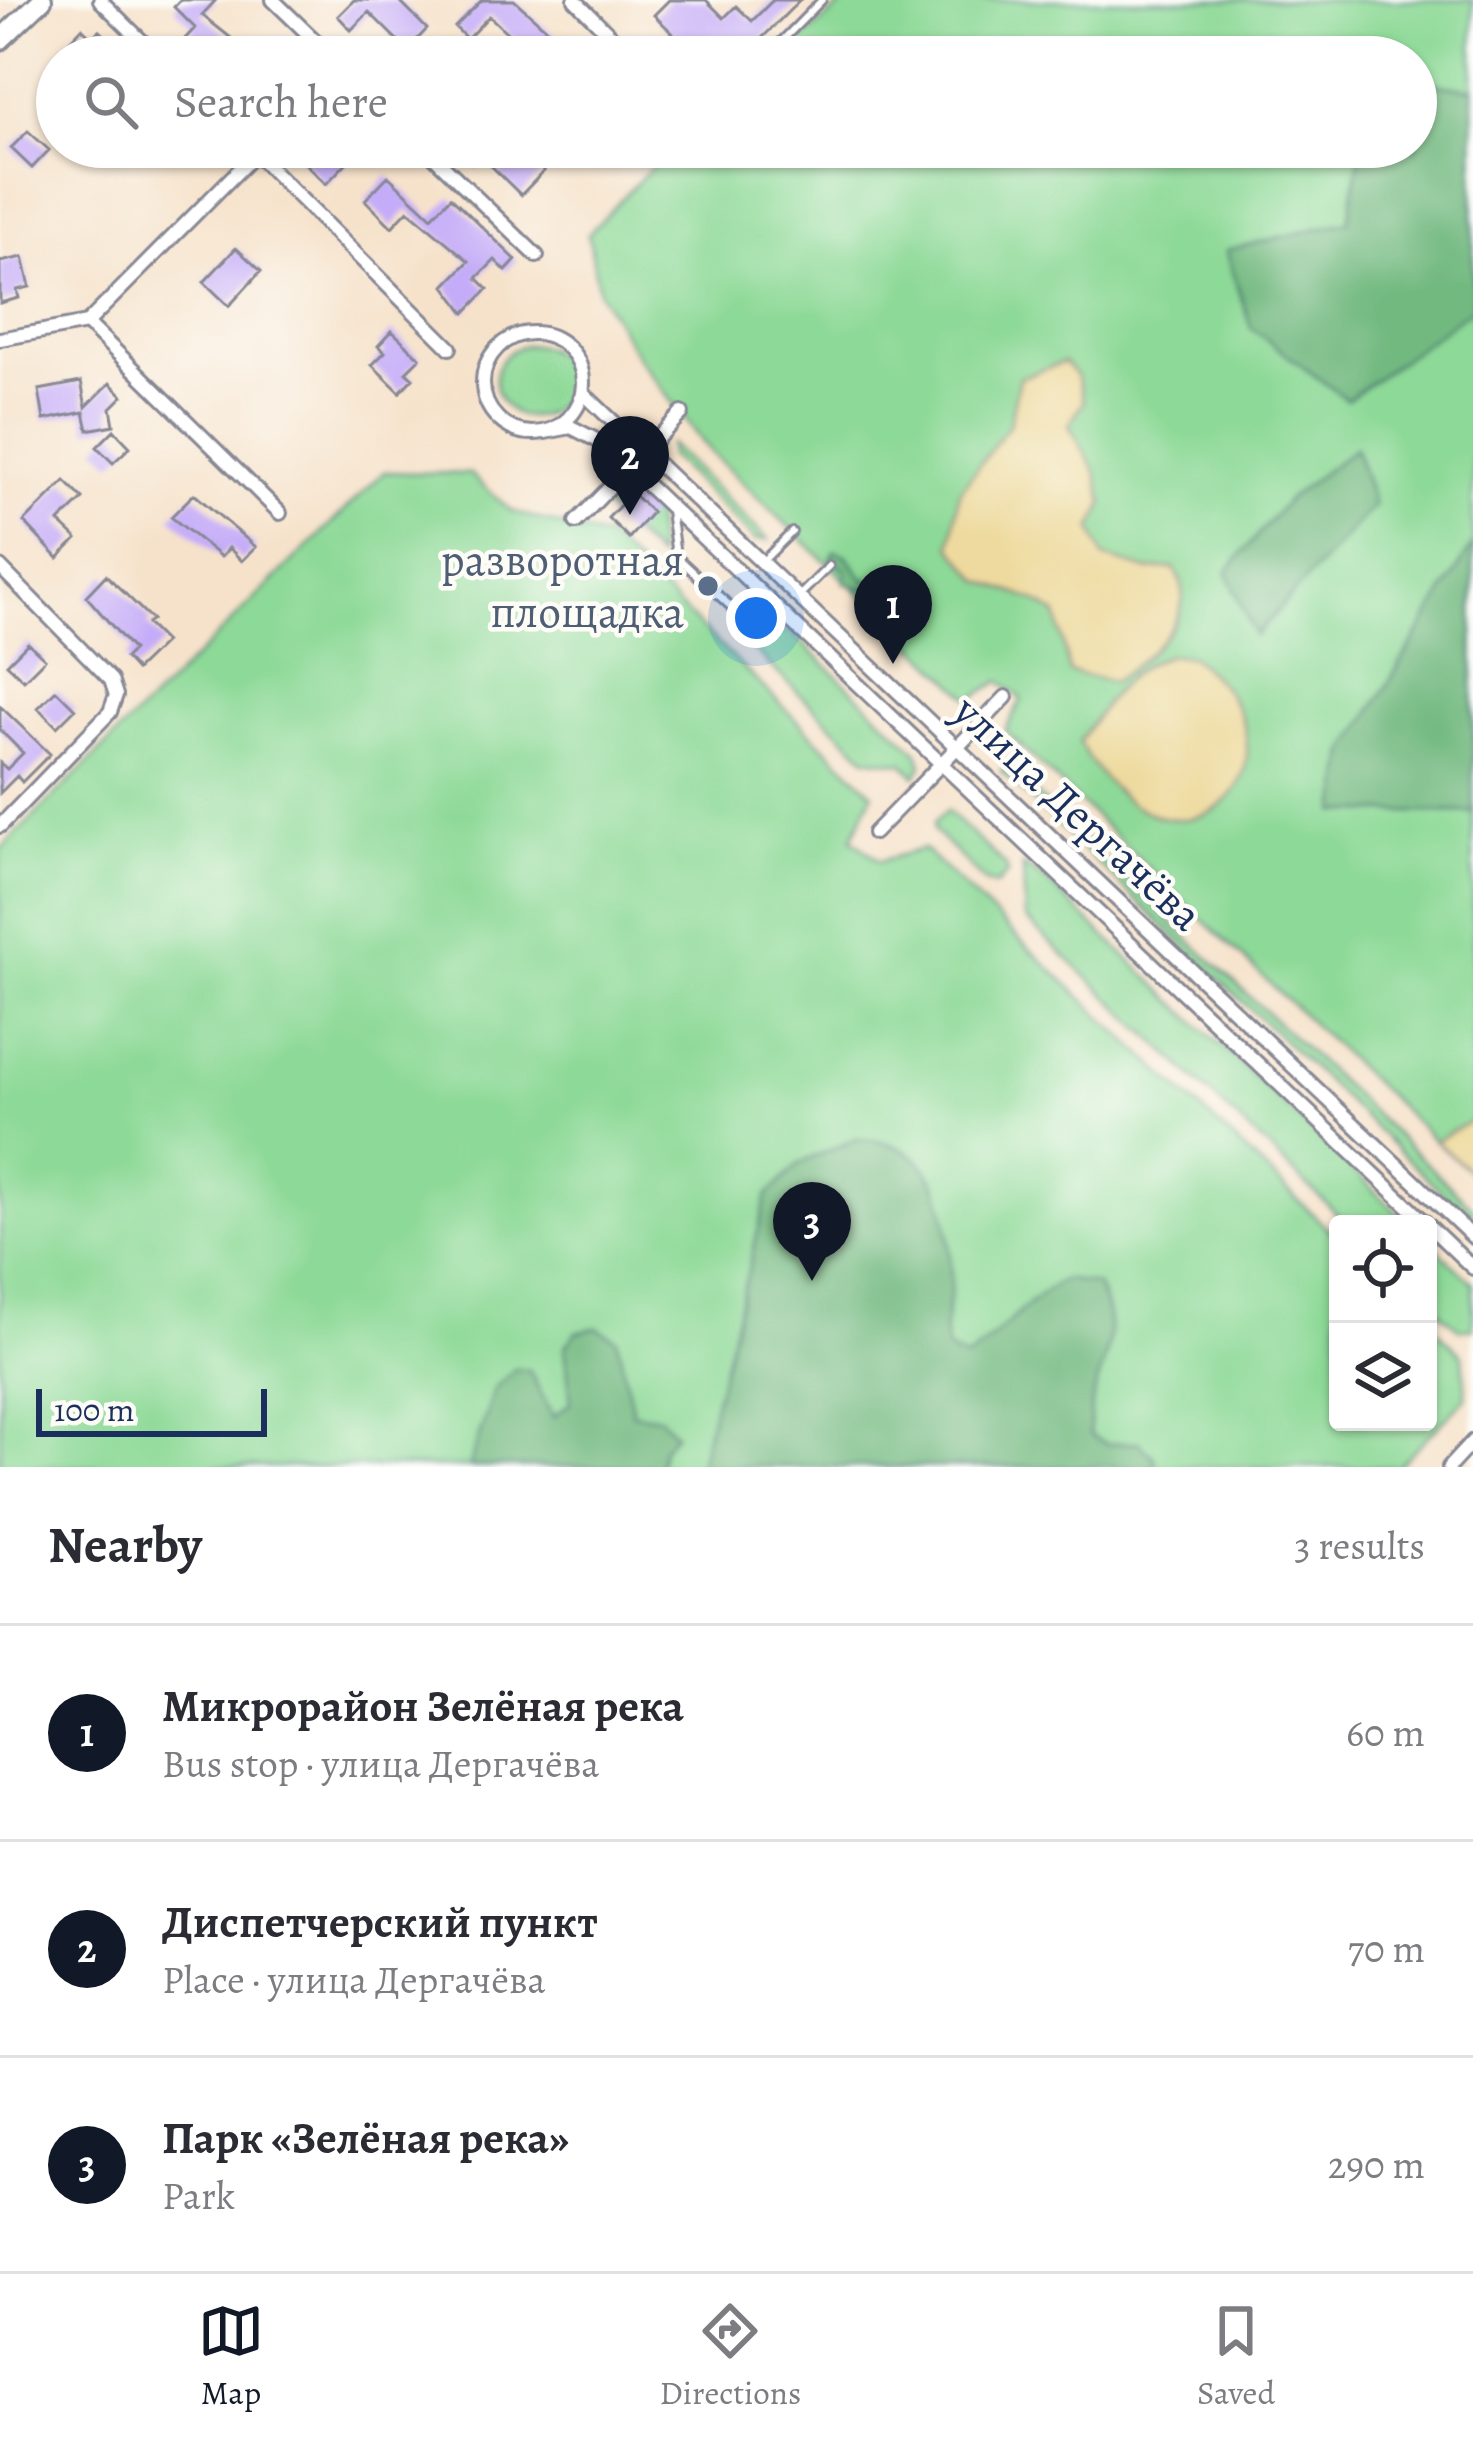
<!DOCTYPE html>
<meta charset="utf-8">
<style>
:root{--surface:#fff;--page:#f7f7f7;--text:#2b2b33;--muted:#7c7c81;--line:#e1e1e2;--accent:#111827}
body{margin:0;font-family:Alegreya,serif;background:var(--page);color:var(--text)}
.controls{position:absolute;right:36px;bottom:36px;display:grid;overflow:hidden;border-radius:12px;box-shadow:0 3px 9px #0004}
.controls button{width:108px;height:108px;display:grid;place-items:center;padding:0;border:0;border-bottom:3px solid var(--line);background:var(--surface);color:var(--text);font:60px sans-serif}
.scale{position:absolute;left:36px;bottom:30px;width:231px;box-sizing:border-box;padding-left:12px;border:6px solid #1b2f5e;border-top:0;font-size:33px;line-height:42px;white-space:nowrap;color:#1b2f5e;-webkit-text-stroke:9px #fdfcf7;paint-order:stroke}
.you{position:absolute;left:756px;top:618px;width:42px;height:42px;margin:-30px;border:9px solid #fff;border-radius:50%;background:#1a73e8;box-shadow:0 0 0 18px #1a73e833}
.badge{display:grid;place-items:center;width:78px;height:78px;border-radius:50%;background:var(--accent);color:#fff;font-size:39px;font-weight:700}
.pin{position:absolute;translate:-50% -99px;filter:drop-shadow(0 3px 6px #0008)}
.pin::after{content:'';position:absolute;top:63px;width:42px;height:36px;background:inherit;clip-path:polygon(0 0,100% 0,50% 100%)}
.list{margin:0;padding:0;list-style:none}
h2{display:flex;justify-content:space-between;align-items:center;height:156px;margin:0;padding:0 48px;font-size:51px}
h2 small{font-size:39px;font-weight:400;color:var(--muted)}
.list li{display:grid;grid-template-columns:78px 1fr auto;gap:36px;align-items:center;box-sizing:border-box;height:216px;padding:0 48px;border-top:3px solid var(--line)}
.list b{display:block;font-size:45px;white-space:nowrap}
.list p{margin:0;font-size:39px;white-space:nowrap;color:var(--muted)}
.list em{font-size:39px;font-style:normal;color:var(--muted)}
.icon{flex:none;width:66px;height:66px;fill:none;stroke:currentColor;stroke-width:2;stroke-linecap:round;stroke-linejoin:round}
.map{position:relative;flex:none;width:1473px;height:1467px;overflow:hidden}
.search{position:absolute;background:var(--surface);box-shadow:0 3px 9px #0004;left:36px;right:36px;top:36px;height:132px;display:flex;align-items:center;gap:30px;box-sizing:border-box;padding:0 42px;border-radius:66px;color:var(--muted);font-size:45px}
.sheet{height:804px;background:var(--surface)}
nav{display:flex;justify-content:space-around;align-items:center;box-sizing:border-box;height:168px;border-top:3px solid var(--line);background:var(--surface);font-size:33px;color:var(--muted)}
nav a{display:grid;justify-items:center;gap:6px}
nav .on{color:var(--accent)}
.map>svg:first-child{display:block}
</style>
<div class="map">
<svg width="1473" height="1467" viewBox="0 0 1473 1467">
<rect width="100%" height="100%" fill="#fdfcf7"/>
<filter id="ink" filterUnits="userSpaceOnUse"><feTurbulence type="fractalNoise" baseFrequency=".00833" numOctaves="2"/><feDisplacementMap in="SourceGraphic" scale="24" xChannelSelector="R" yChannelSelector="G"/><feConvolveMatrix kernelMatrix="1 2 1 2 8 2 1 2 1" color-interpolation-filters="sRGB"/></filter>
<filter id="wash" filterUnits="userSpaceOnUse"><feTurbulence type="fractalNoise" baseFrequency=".004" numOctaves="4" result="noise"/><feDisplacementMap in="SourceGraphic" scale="48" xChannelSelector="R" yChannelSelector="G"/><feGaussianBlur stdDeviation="2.7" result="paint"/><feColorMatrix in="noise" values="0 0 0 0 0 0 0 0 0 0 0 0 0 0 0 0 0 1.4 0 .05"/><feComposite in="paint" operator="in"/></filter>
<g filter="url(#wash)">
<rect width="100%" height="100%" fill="#f6e2ca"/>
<path fill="#8dd997" stroke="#54847a" stroke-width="3" d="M 848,0 L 1473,0 L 1473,1120 L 1435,1141 L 1005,731 L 1022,699 L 1000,681 L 971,699 L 708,450 L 637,356 L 599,292 L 588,234 L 671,147 L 1416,147 L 1416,57 L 782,57 Z
M495 381a36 36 0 1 1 72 0a36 36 0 1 1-72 0Z
M 669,444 L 768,540 L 755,540 L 669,456 Z
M 384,472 L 470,474 L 511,511 L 609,539 L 873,793 L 852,839 L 880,861 L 923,849 L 1338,1238 L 1338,1422 L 1428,1422 L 1428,1322 L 1463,1355 L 1466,1398 L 1397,1467 L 0,1467 L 0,850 Z
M 636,484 L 655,504 L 657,558 L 603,506 L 622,485 Z
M 790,631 L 918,752 L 922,765 L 916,776 L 903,763 L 867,758 L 736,633 Z
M 1006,766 L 1473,1208 L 1473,1216 L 1465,1214 L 1001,771 Z
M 947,811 L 1006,866 L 1008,873 L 996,885 L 985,882 L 934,831 L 934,823 Z
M 1023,866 L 1045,880 L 1410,1224 L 1348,1224 L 1025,918 Z
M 1428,1241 L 1473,1283 L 1473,1328 L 1459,1329 L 1428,1300 Z"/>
<path fill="#72b980" stroke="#46746f" stroke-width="3" d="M 1416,81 L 1473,89 L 1473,308 L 1347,400 L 1251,328 L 1226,250 L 1349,221 L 1361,147 L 1416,147 Z
M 1355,448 L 1374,505 L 1255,636 L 1227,572 L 1288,499 Z
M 1473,544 L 1473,812 L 1337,812 L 1346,753 Z
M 835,551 L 846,555 L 865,580 L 889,585 L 892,604 L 907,616 L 901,629 L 879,612 L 881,596 L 845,583 L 846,571 L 831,559 Z
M 856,1139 C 941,1140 949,1207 951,1279 C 952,1307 938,1323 949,1351 L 967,1359 C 1002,1333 1026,1300 1065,1279 L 1097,1285 C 1130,1351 1086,1372 1090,1435 L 1108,1444 L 1139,1442 L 1155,1459 L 1154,1467 L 698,1467 L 767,1196 L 800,1163 Z
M 597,1327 L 617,1339 L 633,1413 L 660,1417 L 675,1433 L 662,1449 L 659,1467 L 469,1467 L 495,1388 L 515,1369 L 529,1370 L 553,1417 L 571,1403 L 565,1347 L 576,1332 Z"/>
<path fill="#eeda9e" stroke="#84847e" stroke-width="3" d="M 1064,362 L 1076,375 L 1084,401 L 1069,425 L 1096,472 L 1104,503 L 1092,529 L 1104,557 L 1147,570 L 1174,568 C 1205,613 1146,658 1113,682 L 1069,672 L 1057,615 L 1034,600 L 981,581 L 951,546 L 959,492 L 1009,425 L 1019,378 Z
M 1170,655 L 1190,656 C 1334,764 1172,912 1079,742 C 1103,706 1126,666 1170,655 Z
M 1473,1120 L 1473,1174 L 1435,1141 Z"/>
<g id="blocks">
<path fill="#c5acf8" d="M 181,0 L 216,0 L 202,15 L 255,57 L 216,57 L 206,47 L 197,57 L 182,42 L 195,28 L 174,7 Z
M 354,0 L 398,0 L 427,29 L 408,49 L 416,57 L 382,57 L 398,41 L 369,12 L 351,30 L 338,16 Z
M 482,0 L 514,0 L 578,57 L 502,57 L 517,42 L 489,16 L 467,39 L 455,27 Z
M 669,0 L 706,0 L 724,18 L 736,6 L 752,21 L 773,0 L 800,0 L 743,57 L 697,57 L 654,15 Z
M 82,28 L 92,38 L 99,30 L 128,57 L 77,57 L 65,46 Z
M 28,131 L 49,150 L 32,168 L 11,148 Z
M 300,147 L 321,147 L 327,153 L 338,147 L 350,159 L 326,184 L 295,153 Z
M 455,147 L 520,147 L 544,171 L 521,195 L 480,155 L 471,163 Z
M 388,176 L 432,217 L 451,197 L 516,260 L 506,271 L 495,260 L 477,278 L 488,289 L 465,313 L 445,286 L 469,261 L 408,210 L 392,227 L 365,200 Z
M 236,248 L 261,271 L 229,306 L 204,282 Z
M 23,257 L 30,287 L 17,290 L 19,298 L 0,303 L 0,262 Z
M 392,331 L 420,358 L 406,372 L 413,378 L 400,392 L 372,365 L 385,352 L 378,346 Z
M 81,382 L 86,407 L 110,383 L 123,396 L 111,408 L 114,425 L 88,430 L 84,412 L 44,420 L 39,390 Z
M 114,430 L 130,447 L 113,463 L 97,447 Z
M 65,481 L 83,499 L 59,522 L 77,539 L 58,558 L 24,522 Z
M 632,493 L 652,512 L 629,538 L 608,518 Z
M 194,494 L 256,547 L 242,561 L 229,548 L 221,557 L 171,517 Z
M 106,575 L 152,620 L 147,624 L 165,642 L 136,670 L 125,658 L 133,650 L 86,596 Z
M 28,643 L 45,659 L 24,680 L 7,664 Z
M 56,690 L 75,709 L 57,727 L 38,708 Z
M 0,706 L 50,754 L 22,782 L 17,776 L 0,793 L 0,763 L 7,769 L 23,753 L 0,730 Z"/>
</g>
</g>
<g filter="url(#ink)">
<use href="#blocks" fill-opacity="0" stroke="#888894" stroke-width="3"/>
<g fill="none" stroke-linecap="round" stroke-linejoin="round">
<g stroke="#888894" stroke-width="12">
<path id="lane" d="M 766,57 L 822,0
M 670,510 L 676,556 L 741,616 L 790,622
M 762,562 L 792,532
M 798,597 L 829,566"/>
</g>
<g stroke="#888894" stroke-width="18">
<path id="street" d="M 100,0 L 158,57
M 273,0 L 332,57
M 575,0 L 632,57
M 249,147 L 450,348
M 424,147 L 537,256
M 87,323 L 256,153
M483 383a50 50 0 1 1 100 0a50 50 0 1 1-100 0Z
M 0,339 L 87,323 L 280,513
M 582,392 L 1473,1237
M 545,432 L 571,427 L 604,444 L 1427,1224
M 576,522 L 682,413
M 0,567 L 111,680 L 116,695 L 110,712 L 0,826
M 874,833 L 1006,697
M 1428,1225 L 1473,1268
M 1449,1467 L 1473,1441"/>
</g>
<g stroke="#888894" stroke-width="24">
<path id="secondary" d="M 0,40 L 42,0"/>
</g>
<use href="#lane" stroke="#fff" stroke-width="6"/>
<use href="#street" stroke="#fff" stroke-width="12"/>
<use href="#secondary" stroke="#fff" stroke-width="18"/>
</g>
</g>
<circle fill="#5c6f8a" stroke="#fdfcf7" stroke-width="4.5" cx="708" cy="586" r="12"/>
<g text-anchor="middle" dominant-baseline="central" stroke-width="9" stroke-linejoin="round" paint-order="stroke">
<g font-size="45" fill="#4e5e75" stroke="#fdfcf7" text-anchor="end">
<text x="684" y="560">разворотная<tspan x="684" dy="52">площадка</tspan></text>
</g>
<g font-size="45" fill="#1b2f5e" stroke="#fdfcf7">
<text transform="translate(1078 813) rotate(43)">улица Дергачёва</text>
</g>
</g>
</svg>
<div class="controls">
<button><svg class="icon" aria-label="locate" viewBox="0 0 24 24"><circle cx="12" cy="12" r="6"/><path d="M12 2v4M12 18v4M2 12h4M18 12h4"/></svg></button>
<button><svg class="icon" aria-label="layers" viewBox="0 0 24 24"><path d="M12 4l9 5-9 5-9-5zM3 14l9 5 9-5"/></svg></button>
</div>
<div class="scale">100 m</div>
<div class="you"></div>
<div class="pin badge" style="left:893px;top:664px">1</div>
<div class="pin badge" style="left:630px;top:515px">2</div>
<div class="pin badge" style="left:812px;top:1281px">3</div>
<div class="search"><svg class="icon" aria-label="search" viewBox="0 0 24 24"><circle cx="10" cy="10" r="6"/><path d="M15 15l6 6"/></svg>Search here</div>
</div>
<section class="sheet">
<h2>Nearby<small>3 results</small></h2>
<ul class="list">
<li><span class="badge">1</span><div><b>Микрорайон Зелёная река</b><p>Bus stop · улица Дергачёва</p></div><em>60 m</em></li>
<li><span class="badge">2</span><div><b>Диспетчерский пункт</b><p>Place · улица Дергачёва</p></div><em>70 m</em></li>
<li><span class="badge">3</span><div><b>Парк «Зелёная река»</b><p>Park</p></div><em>290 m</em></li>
</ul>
</section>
<nav>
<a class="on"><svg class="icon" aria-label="map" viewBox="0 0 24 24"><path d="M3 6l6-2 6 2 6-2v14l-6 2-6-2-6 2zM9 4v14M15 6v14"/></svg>Map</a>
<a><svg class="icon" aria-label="directions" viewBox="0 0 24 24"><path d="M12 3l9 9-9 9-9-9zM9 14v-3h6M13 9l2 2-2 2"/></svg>Directions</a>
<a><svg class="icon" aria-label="saved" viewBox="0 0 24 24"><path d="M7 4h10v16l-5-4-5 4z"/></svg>Saved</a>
</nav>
